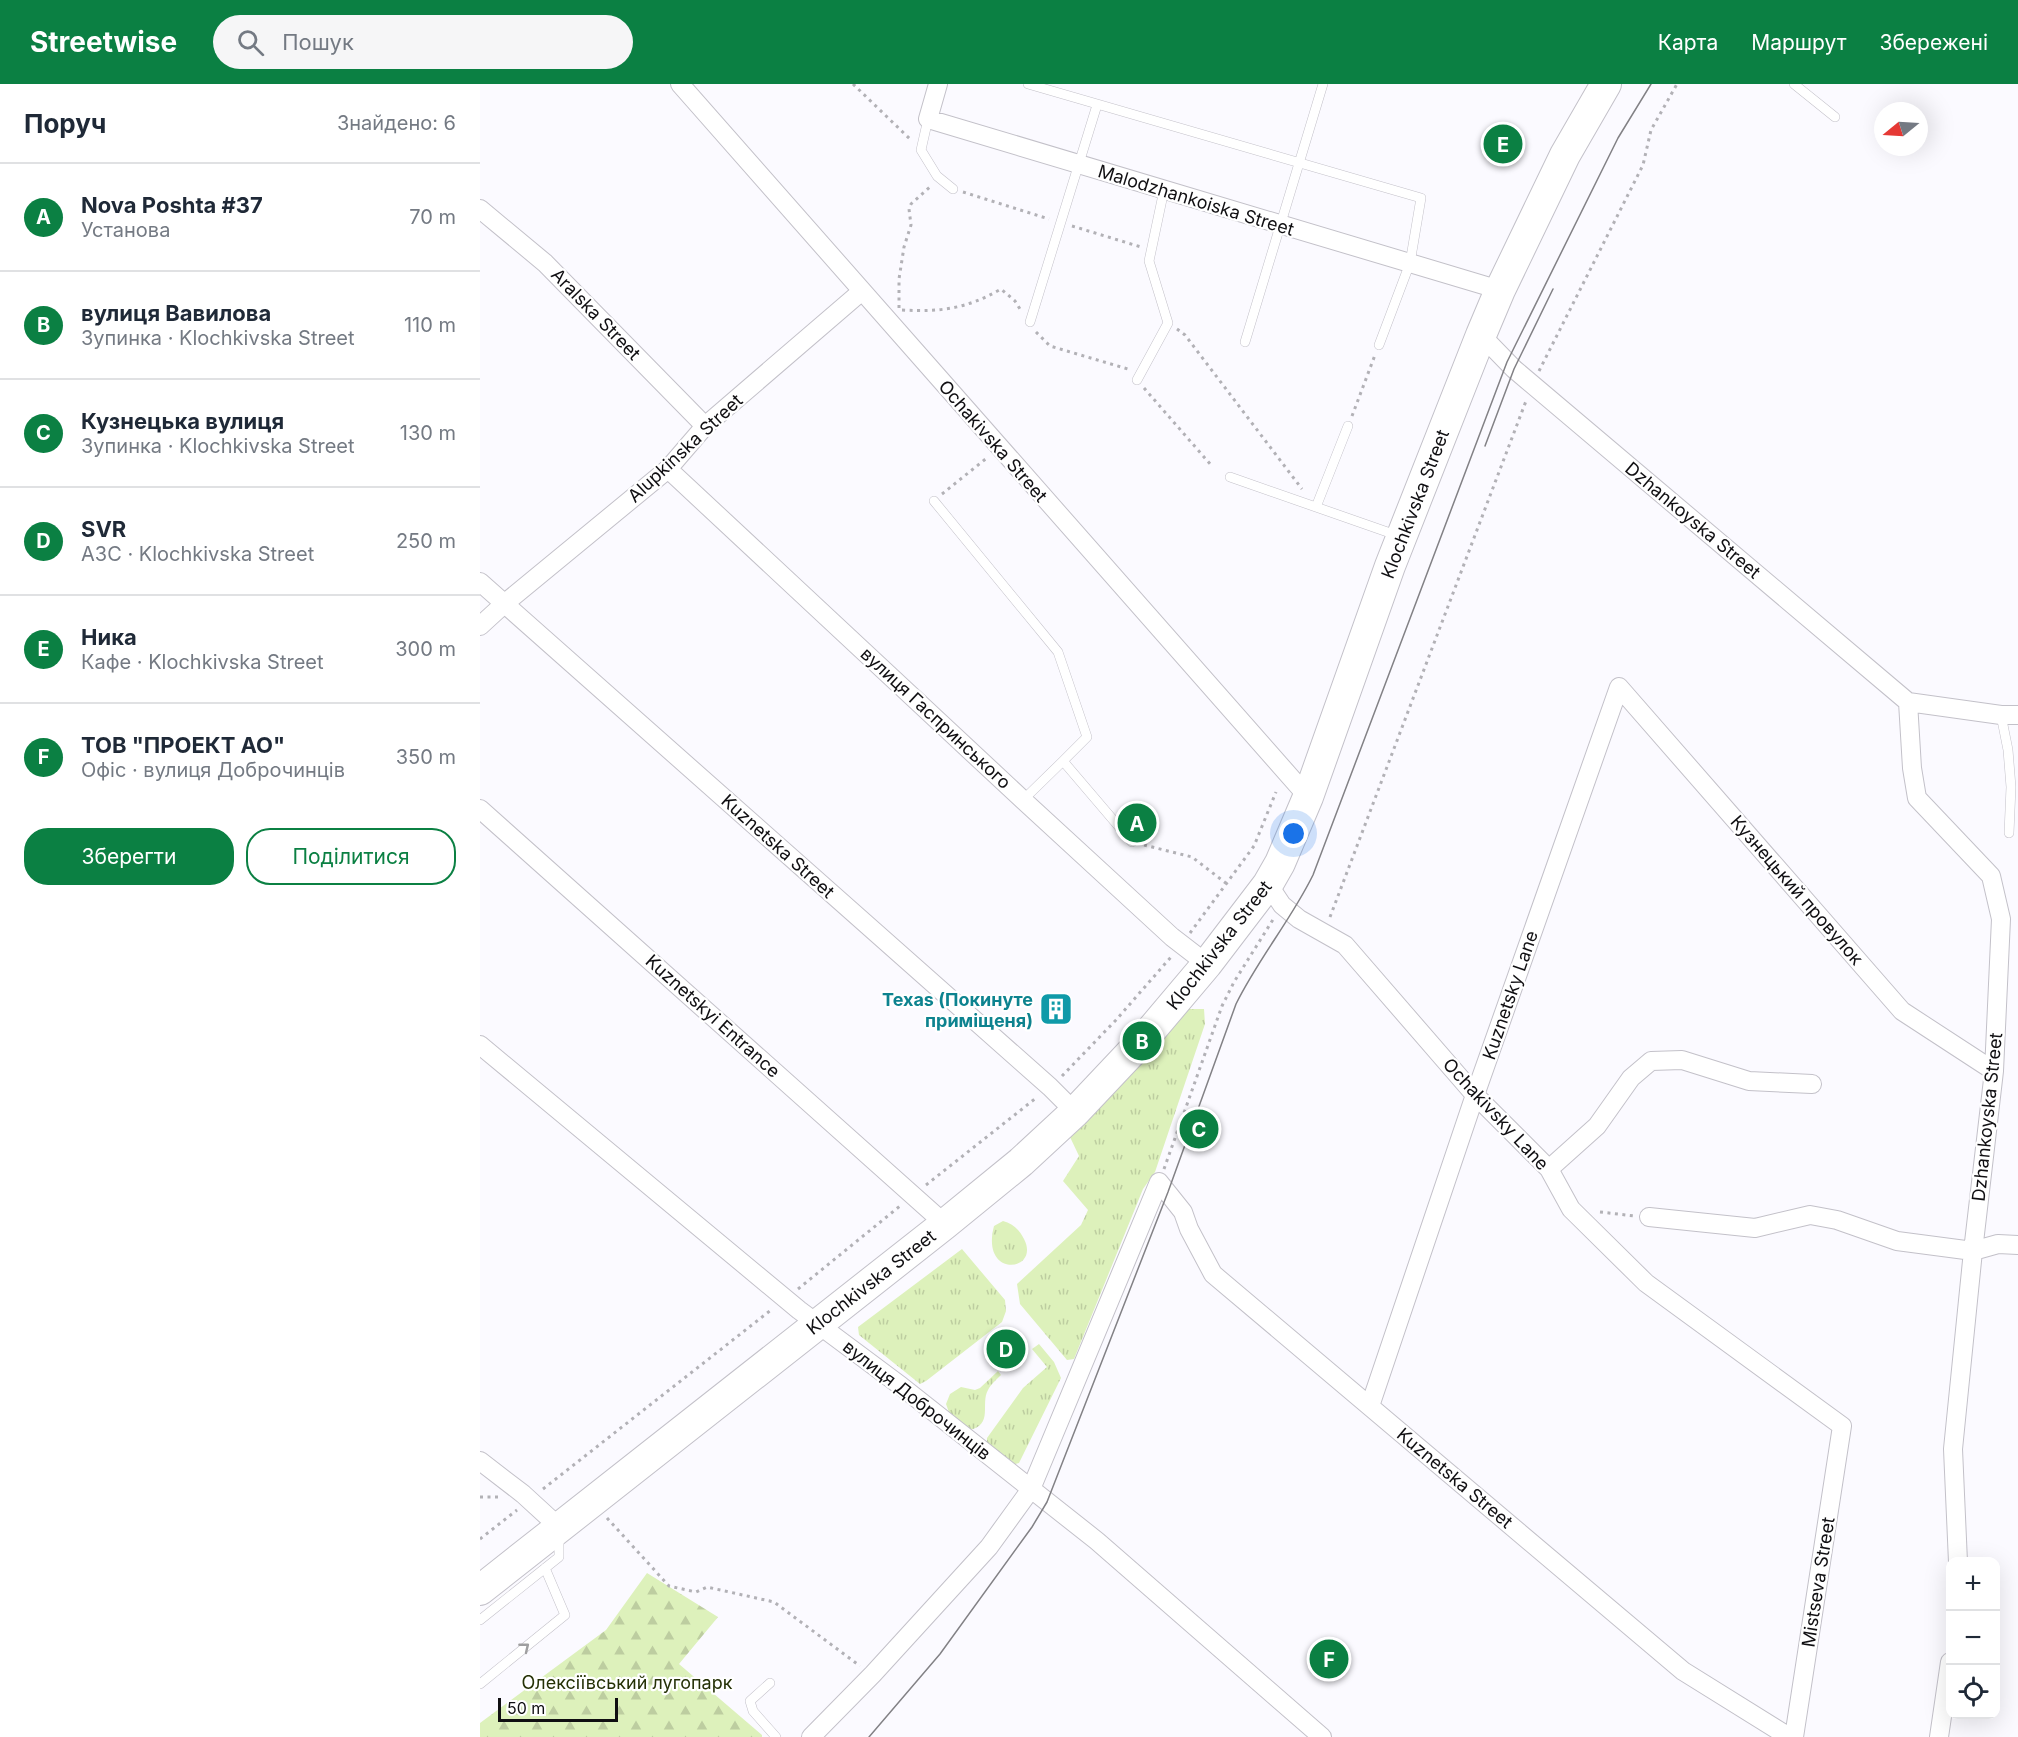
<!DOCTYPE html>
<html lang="uk">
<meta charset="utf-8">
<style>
:root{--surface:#fff;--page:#f6f6f7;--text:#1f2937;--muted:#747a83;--line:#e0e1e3;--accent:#0b8043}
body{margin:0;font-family:Inter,sans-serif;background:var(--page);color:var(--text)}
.controls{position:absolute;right:18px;bottom:18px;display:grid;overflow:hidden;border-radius:12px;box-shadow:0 6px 24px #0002}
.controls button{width:54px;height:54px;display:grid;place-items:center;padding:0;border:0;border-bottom:2px solid var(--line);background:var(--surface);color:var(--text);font:30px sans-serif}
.compass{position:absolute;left:1394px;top:18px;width:54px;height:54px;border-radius:50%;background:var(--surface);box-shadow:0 6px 24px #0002;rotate:252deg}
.scale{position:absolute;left:18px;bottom:15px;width:120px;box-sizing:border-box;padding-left:6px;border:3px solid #100f12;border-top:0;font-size:16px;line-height:21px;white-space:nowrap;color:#100f12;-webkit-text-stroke:4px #fff;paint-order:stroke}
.you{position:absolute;left:814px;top:750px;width:21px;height:21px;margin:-15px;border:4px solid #fff;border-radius:50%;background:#1a73e8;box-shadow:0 0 0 9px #1a73e833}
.badge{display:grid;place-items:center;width:39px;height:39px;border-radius:50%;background:var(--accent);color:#fff;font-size:20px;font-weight:700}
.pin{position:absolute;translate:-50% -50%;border:3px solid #fff;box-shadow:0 2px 6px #0006}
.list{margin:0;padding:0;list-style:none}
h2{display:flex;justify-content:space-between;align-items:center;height:78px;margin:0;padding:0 24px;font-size:26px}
h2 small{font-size:20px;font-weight:400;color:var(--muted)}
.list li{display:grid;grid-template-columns:39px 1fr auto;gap:18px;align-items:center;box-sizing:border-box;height:108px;padding:0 24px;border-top:2px solid var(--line)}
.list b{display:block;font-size:22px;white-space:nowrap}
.list p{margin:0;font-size:20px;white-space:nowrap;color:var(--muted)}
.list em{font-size:20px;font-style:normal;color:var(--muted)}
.actions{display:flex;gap:12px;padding:18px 24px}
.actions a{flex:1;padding:14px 0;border:2px solid var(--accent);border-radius:24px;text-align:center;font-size:21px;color:var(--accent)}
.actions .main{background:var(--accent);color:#fff}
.icon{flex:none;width:33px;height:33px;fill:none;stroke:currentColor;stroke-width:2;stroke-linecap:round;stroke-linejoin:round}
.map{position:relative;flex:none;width:1538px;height:1653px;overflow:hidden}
header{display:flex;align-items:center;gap:36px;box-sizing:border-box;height:84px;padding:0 30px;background:var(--accent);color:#fff}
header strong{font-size:28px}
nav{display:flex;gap:33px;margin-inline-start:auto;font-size:21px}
.search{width:420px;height:54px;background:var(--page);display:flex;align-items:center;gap:15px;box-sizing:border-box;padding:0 21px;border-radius:33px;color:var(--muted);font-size:22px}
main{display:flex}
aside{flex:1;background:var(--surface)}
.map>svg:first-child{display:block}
</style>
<header>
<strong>Streetwise</strong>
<div class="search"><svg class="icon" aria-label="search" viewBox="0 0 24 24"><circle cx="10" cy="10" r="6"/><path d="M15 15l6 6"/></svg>Пошук</div>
<nav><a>Карта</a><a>Маршрут</a><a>Збережені</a></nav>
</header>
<main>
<aside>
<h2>Поруч<small>Знайдено: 6</small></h2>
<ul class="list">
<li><span class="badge">A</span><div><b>Nova Poshta #37</b><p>Установа</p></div><em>70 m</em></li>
<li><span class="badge">B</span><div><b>вулиця Вавилова</b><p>Зупинка · Klochkivska Street</p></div><em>110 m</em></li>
<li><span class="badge">C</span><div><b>Кузнецька вулиця</b><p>Зупинка · Klochkivska Street</p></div><em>130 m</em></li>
<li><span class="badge">D</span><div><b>SVR</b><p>АЗС · Klochkivska Street</p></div><em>250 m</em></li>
<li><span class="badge">E</span><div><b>Ника</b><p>Кафе · Klochkivska Street</p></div><em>300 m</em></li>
<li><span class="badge">F</span><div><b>ТОВ &quot;ПРОЕКТ АО&quot;</b><p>Офіс · вулиця Доброчинців</p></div><em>350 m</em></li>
</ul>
<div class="actions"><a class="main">Зберегти</a><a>Поділитися</a></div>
</aside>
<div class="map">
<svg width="1538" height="1653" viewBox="0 0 1538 1653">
<defs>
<pattern id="grass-tufts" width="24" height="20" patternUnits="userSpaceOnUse" patternTransform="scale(1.5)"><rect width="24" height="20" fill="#ddf1bb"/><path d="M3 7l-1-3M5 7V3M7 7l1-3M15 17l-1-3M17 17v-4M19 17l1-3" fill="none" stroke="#bdcda0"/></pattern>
<pattern id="forest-firs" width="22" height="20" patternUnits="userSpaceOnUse" patternTransform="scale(1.5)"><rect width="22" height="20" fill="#ddf1bb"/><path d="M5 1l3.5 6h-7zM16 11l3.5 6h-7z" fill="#bdcda0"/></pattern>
</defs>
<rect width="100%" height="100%" fill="#fbfaff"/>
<path fill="url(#grass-tufts)" d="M 709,925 L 724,925 L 725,940 L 675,1088 L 663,1105 L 594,1275 L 587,1276 L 540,1220 L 537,1200 L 601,1141 L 608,1126 L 583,1097 L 599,1072 L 590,1053 Z
M 523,1137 C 533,1140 539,1145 544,1155 C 561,1188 500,1195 514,1142 Z
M 482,1165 L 525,1216 L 526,1227 L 522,1238 L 446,1297 L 440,1300 L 379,1251 L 378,1243 Z
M 559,1260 L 574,1278 L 581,1294 L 539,1379 L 532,1381 L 507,1360 L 507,1354 L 543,1304 L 567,1283 L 552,1265 Z
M 518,1287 L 521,1291 C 517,1295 511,1300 508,1306 C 500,1320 514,1341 489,1346 L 471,1334 L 466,1320 L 470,1310 L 481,1303 L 495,1306 L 500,1304 Z"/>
<path fill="url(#forest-firs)" d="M 167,1489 L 238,1533 L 199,1580 L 282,1651 L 282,1653 L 0,1653 L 0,1639 L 126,1546 Z"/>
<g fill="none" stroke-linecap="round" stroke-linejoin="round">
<g stroke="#c3c1c9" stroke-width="10">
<path id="lane" d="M 548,0 L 941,114 L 930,179 L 899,261
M 1314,0 L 1355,33
M 448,35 L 441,66 L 457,92 L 473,105
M 550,238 L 617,21
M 765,258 L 843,0
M 657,296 L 688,239 L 669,177 L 684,106
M 750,393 L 916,451
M 454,417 L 578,568 L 607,653 L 583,677 L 652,758
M 836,423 L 868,342
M 1521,631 L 1528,666 L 1531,703 L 1529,749
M 543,716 L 583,677
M 0,1536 L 79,1473 L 79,1451
M 290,1599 L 270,1617 L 273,1627 L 296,1653
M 0,1600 L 85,1531 L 65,1484"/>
</g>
<g stroke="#c3c1c9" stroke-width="20">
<path id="street" d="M 200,0 L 828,713
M 458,0 L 448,35 L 1020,206
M 0,125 L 65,179 L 225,342
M 1001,251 L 1034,285 L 1428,618 L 1521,631 L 1538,631
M 188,385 L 543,716 L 692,853 L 727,880
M 0,498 L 570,1003 L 595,1028
M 0,542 L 24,520 L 188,385 L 225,342 L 382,207
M 1428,618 L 1432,684 L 1437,714 L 1511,792 L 1521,835 L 1514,987 L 1493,1167 L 1473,1365 L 1478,1478
M 0,725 L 465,1140
M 788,800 L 802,821 L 819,835 L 865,861 L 995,1011 L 1069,1085 L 1091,1125 L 1166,1199 L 1362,1342 L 1314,1653
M 0,961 L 319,1226 L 421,1302 L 617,1457 L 842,1653
M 1069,1085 L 1117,1042 L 1151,994 L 1171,977 L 1202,976 L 1269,997 L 1332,1000
M 1169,1133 L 1275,1144 L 1330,1131 L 1357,1136 L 1417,1157 L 1493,1167 L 1518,1160 L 1538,1161
M 890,1322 L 995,1011 L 1139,603 L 1422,927 L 1514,987
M 0,1377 L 43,1410 L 79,1443
M 331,1653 L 393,1590 L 509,1463 L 551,1405 L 679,1098 L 703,1128 L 709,1145 L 733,1190 L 1203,1587 L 1309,1653
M 1459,1653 L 1470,1578"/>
</g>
<g stroke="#c3c1c9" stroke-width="32">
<path id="primary" d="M 0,1506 L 465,1140 L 541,1078 L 595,1028 L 662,957 L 727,880 L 788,800 L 800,779 L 828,713 L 910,482 L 1001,251 L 1020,206 L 1085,71 L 1126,0"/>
</g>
<path stroke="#b2b1b6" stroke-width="3" stroke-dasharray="3 4.5" stroke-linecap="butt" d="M 373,0 L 432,57
M 483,108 L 569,135
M 592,142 L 661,163
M 419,224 L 419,195 L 424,163 L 431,141 L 429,125 L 431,120 L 452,101
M 422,226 C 461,228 486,225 521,205 L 535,217 L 540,225
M 697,245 L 705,251 L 822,405
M 556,248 L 570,262 L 648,285 L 650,287
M 1059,287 L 1163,81 L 1171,46 L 1197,0
M 664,304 L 731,381
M 872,332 L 895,271
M 462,410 L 508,373
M 664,761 L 712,773 L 747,800
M 850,833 L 1046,317
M 710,849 L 774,762 L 796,708
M 582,992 L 636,936 L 691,873
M 684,1085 L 742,922 L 754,898 L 794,834
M 446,1101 L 556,1014
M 1120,1128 L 1155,1132
M 318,1205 L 420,1122
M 63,1405 L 291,1226
M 0,1413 L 20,1413
M 127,1434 L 189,1502 L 216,1508 L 227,1503 L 294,1518 L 380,1582
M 0,1455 L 37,1426"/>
<use href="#lane" stroke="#fff" stroke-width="9"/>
<use href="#street" stroke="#fff" stroke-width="18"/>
<use href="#primary" stroke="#fff" stroke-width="30"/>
<path stroke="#828185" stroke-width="1.5" d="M 1005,362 L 1034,285 L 1073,205
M 389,1653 L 460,1570 L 552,1443 L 567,1418 L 688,1108 L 756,920 C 778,875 811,836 833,791 L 1027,278 L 1138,54 L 1171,0"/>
</g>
<defs><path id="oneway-chevron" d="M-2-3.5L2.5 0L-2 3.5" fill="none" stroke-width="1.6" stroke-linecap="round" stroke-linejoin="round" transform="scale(1.5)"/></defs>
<use stroke="#9f9fa0" href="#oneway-chevron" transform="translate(45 1563) rotate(-39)"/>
<defs>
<g id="building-square" transform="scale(1.725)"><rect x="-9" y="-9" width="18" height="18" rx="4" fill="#0f9aa8" stroke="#fff"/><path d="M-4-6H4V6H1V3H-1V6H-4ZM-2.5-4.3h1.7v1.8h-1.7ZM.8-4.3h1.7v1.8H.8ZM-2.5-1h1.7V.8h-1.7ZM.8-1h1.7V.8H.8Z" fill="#fff"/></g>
</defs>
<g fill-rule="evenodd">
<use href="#building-square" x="576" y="925"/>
</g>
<g text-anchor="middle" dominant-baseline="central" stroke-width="4.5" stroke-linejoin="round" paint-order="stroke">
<g font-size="18" fill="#100f12" stroke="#fff">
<text transform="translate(716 116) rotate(17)">Malodzhankoiska Street</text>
<text transform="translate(116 230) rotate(46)">Aralska Street</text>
<text transform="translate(513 357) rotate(49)">Ochakivska Street</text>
<text transform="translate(205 364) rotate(-43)">Alupkinska Street</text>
<text transform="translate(935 420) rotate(-69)">Klochkivska Street</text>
<text transform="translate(1213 436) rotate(40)">Dzhankoyska Street</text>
<text transform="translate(456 634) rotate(43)">вулиця Гаспринського</text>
<text transform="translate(298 762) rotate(42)">Kuznetska Street</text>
<text transform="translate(1317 806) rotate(49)">Кузнецький провулок</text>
<text transform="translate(739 861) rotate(-52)">Klochkivska Street</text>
<text transform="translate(1030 911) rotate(-71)">Kuznetsky Lane</text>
<text transform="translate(233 932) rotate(42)">Kuznetskyi Entrance</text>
<text transform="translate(1016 1030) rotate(47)">Ochakivsky Lane</text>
<text transform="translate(1507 1033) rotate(-84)">Dzhankoyska Street</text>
<text transform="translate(391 1198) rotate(-38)">Klochkivska Street</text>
<text transform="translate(437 1316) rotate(38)">вулиця Доброчинців</text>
<text transform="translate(975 1394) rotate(40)">Kuznetska Street</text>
<text transform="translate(1338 1498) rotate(-81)">Mistseva Street</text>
</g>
<g font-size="18" font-weight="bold" fill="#0d838f" stroke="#fff" text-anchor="end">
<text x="553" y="915">Texas (Покинуте<tspan x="553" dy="21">приміщеня)</tspan></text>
</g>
<g font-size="18" fill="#253106" stroke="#fff">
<text x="147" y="1598">Олексіївський лугопарк</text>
</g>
</g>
</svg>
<div class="controls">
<button>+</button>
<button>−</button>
<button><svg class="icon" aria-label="locate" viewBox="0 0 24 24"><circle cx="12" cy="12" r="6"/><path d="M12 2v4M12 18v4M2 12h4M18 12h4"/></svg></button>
</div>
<svg class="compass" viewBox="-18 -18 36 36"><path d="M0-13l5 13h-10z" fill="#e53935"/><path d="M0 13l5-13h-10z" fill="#747a83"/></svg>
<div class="scale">50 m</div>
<div class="you"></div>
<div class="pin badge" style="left:657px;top:739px">A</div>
<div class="pin badge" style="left:662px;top:957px">B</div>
<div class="pin badge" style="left:719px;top:1045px">C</div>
<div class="pin badge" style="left:526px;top:1265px">D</div>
<div class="pin badge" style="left:1023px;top:60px">E</div>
<div class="pin badge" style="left:849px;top:1575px">F</div>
</div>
</main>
